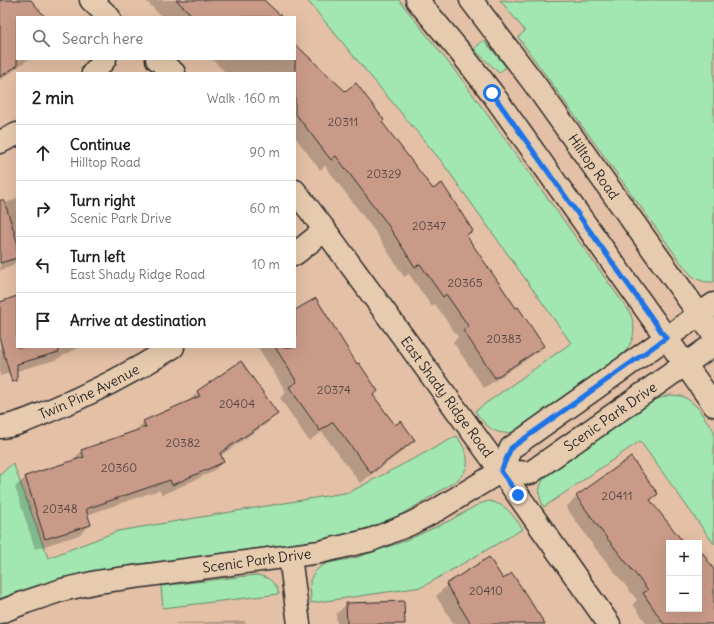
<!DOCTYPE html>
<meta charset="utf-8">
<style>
:root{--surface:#fff;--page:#f2f2f2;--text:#202124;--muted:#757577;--line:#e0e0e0}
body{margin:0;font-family:Delius,sans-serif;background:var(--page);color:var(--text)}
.controls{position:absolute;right:12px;bottom:12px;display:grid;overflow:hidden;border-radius:0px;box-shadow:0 4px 16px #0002}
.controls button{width:36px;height:36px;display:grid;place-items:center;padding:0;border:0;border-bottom:1px solid var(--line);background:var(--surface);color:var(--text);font:20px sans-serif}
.stop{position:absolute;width:12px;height:12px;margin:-9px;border:3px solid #1a73e8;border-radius:50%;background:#fff}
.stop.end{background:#1a73e8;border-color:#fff;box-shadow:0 1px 4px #0008}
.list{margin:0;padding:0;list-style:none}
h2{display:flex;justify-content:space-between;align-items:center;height:52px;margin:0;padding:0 16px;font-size:17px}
h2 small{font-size:13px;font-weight:400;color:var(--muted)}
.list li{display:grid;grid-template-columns:26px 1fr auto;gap:12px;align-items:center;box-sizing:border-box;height:56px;padding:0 16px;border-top:1px solid var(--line)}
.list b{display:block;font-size:15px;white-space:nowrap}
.list p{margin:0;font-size:13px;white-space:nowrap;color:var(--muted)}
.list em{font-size:13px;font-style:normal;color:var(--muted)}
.icon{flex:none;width:22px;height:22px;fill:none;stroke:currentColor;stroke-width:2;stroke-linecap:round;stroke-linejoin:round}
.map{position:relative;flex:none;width:714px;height:624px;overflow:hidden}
.search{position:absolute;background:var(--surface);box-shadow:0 4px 16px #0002;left:16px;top:16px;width:280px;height:44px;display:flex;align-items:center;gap:10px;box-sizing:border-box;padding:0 14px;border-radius:0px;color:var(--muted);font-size:15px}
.panel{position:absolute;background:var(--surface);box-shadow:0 4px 16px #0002;left:16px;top:72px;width:280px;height:276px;border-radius:0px}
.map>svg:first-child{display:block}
</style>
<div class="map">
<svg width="714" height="624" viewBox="0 0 714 624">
<rect width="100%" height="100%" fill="#e4c0a6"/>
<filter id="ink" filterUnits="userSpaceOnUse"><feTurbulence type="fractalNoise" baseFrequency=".025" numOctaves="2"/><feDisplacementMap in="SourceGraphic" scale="8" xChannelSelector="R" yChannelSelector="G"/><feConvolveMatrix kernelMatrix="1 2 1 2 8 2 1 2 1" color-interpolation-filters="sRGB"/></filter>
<g filter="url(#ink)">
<path fill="#a2e6b1" stroke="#66886e" d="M 307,0 L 399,0 L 463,81 L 629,311 C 637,327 635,341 623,354 L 516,431 C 497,438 485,426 475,411 L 571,343 L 442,162 Z
M 500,0 L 521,2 L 581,1 L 581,0 L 714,0 L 714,282 C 695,283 690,274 679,260 L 518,37 L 525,31 Z
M 484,40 L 506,67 L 499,73 L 474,49 Z
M 670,395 L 682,396 L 689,400 L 697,407 L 714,431 L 714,544 L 640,441 L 544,507 C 538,497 538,486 545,477 L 651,401 Z
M 457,436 C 467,452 474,466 457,480 C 436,493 415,508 393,518 C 370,529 345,534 321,540 C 276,546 231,552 186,558 C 121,566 61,573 0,599 L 0,475 L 13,463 L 48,558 L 118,531 L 350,492 Z
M 489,501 C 508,505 512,515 523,529 L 422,587 L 311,603 L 310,580 L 314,573 L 320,567 L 328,563 L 355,558 L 405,541 L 449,521 L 479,504 Z
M 256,575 C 267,576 276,582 279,594 L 163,608 L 161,586 Z"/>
<path fill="#0003" d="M 5,0 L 30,0 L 44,17 L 17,17 L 17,59 L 29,59 L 0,80 L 0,4 Z
M 145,0 L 263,0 L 281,17 L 173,17 L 170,15 L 168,17 L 162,17 Z
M 295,45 L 345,93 L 380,122 L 433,190 L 471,231 L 466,236 L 516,309 L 543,346 L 532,356 L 484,388 L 453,342 L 458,337 L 435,304 L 432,307 L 409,274 L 404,277 L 376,233 L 325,166 L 320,170 L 295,137 L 295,73 L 226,73 L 212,59 L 295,59 Z
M 17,197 L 17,261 L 10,267 L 0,270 L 0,205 L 14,200 Z
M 17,298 L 17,347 L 79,347 L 55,360 L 0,376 L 0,303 Z
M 295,312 L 357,366 L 377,391 L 372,396 L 395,426 L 414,440 L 403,451 L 360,483 L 322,432 L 309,441 L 280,398 L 286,392 L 258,347 L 295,347 Z
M 241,362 L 276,414 L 266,424 L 220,456 L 223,462 L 212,472 L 162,495 L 159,490 L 87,515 L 90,525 L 79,535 L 35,549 L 15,487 L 26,477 L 71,461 L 82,451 L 134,432 L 144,422 L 187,403 L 198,392 Z
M 657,494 L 650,501 L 683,543 L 669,543 L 669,609 L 699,609 L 699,557 L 714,572 L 714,624 L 647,624 L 633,604 L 637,600 L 592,544 L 566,507 L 577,497 Z
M 489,559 L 502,580 L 543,624 L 454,624 L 436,596 L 447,585 Z
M 347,604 L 404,624 L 337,624 L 336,614 Z
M 245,621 L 245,624 L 175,624 L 177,623 Z"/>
<path fill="#ca9a88" stroke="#2b2b2b" d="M 0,0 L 31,0 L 45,17 L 17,17 L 17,66 L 0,77 Z
M 176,0 L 264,0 L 282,17 L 194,17 Z
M 295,44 L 345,91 L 356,83 L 384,120 L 382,122 L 433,189 L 442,183 L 473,231 L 466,235 L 516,308 L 518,307 L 544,346 L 495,378 L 463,330 L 469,327 L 446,294 L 443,297 L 420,264 L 415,267 L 386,222 L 336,156 L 331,160 L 295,113 Z
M 0,200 L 4,200 L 17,241 L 17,258 L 0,263 Z
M 17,296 L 17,347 L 58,347 L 59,352 L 17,364 L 17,381 L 12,382 L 0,340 L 0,302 Z
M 316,298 L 357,364 L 359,363 L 378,391 L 373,395 L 395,425 L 401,421 L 415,440 L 371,473 L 333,422 L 320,431 L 289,387 L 297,382 L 275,347 L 295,347 L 295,310 Z
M 241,361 L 278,414 L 220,453 L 224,462 L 172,485 L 170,480 L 86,509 L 91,525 L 45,539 L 25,476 L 84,457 L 81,450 L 146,427 L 143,421 L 200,396 L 197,391 Z
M 631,457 L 658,494 L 650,500 L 684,543 L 669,543 L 669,609 L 699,609 L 699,556 L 703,553 L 714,570 L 714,624 L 664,624 L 643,593 L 648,590 L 603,533 L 576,496 Z
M 489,557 L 503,579 L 512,573 L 545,624 L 471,624 L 446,584 Z
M 404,601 L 405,624 L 347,624 L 346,603 Z"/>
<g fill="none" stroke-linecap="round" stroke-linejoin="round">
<g stroke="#2b2b2b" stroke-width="25">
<g id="minor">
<path d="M 91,0 L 109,17"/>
<path d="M 157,59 L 174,73"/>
<path d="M 93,73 L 105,59"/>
<path d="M 0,142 L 17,134"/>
<path id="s1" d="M 295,191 L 325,230 L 501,471 L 609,624"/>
<path d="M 295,254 L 325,230"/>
<path id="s2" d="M 0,427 C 15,426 30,419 44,413 C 89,395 132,373 173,347"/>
<path id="s3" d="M 501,471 L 530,473 L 714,344"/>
<path d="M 290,557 L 299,624"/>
<path id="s4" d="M 0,612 L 26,602 L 62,590 L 97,582 L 320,552 L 371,540 L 410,524 L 437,510 L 501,471 L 511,448 L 714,304"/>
</g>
</g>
<g stroke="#2b2b2b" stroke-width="25">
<g id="secondary">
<path d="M 417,0 L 461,53 L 492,93 L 714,405"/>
<path id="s5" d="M 471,0 L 536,86 L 714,335"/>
</g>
</g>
<use href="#minor" stroke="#e7cbae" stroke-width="22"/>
<use href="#secondary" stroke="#e7cbae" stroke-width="22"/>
</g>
</g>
<g fill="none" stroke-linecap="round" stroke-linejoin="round" filter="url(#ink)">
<path stroke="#1a73e8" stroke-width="5" d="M 492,93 L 666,338 L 511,448 L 501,471 L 518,495"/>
</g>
<g text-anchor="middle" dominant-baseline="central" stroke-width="3" stroke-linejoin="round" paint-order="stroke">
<g font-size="12" fill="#534742">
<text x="343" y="121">20311</text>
<text x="384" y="173">20329</text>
<text x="429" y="225">20347</text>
<text x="465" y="282">20365</text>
<text x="504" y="338">20383</text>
<text x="334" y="389">20374</text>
<text x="237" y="403">20404</text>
<text x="183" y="442">20382</text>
<text x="119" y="467">20360</text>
<text x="617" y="495">20411</text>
<text x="60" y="508">20348</text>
<text x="486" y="590">20410</text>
</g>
<g font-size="14" fill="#2b2b2b" stroke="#e7cbae">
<text stroke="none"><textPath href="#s5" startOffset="207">Hilltop Road</textPath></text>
<text stroke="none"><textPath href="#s2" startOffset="96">Twin Pine Avenue</textPath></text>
<text stroke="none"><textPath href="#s1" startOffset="256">East Shady Ridge Road</textPath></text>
<text stroke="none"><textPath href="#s3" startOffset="127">Scenic Park Drive</textPath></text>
<text stroke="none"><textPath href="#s4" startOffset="263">Scenic Park Drive</textPath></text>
</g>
</g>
</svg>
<div class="controls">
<button>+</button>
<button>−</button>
</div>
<div class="stop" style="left:492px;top:93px"></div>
<div class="stop end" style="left:518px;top:495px"></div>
<div class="search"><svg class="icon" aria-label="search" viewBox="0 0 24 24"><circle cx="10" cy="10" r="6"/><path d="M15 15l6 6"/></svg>Search here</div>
<section class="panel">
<h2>2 min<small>Walk · 160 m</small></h2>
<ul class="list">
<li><svg class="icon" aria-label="ahead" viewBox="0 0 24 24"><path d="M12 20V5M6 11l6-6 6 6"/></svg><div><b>Continue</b><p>Hilltop Road</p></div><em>90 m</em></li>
<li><svg class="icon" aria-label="right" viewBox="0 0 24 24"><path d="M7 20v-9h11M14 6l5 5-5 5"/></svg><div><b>Turn right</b><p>Scenic Park Drive</p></div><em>60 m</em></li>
<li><svg class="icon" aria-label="left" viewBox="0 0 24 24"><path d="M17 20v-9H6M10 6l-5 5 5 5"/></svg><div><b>Turn left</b><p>East Shady Ridge Road</p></div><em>10 m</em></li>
<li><svg class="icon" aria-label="arrive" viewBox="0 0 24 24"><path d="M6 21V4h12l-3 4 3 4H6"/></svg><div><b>Arrive at destination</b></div></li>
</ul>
</section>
</div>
